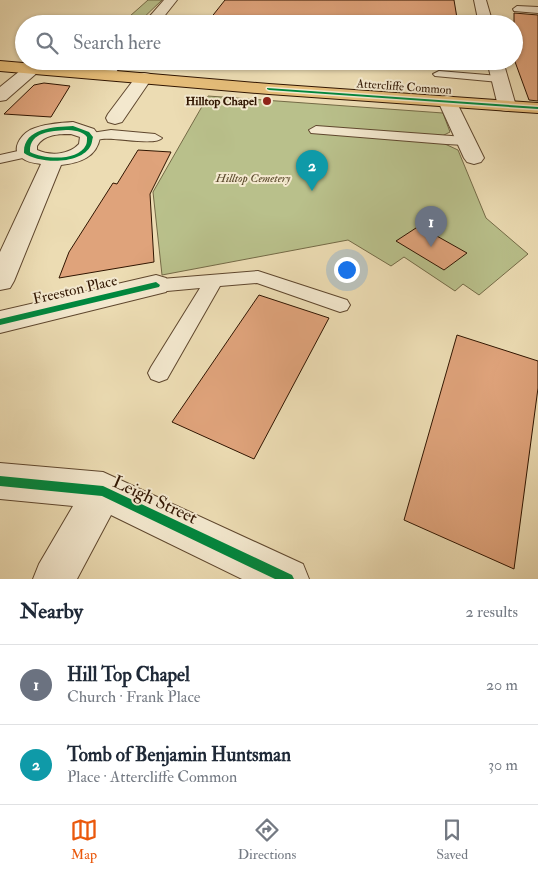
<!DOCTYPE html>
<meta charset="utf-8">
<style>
:root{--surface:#fff;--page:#f6f6f7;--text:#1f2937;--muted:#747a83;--line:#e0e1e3;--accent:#ea580c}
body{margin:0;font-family:"IM FELL Double Pica",serif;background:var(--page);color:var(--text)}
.you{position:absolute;left:346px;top:269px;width:18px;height:18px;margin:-12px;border:4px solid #fff;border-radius:50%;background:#1a73e8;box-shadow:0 0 0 8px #1a73e833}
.badge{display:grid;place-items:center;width:32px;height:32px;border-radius:50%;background:var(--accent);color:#fff;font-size:16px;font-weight:700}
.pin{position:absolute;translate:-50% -41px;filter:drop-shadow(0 1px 2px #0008)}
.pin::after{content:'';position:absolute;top:26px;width:18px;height:15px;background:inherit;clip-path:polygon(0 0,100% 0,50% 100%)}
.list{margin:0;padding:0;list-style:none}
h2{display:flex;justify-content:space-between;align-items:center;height:65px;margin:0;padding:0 20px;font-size:21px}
h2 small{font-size:16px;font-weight:400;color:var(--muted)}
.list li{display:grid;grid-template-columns:32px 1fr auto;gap:15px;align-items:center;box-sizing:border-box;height:80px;padding:0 20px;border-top:1px solid var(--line)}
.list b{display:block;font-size:19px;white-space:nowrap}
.list p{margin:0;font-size:16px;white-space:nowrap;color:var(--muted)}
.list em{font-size:16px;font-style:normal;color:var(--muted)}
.icon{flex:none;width:28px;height:28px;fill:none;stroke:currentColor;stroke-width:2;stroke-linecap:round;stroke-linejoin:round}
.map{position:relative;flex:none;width:538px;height:579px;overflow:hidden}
.search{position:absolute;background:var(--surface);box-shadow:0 1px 4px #0004;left:15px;right:15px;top:15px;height:55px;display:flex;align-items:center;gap:12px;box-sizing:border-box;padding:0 18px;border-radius:28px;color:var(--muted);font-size:19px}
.sheet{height:225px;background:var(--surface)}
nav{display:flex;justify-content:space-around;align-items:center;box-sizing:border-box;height:70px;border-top:1px solid var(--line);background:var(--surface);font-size:14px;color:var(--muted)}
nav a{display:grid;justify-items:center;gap:2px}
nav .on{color:var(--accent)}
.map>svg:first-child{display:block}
</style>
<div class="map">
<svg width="538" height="579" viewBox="0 0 538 579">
<rect width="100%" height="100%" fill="#ecdcb3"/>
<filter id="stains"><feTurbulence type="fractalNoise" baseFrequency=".004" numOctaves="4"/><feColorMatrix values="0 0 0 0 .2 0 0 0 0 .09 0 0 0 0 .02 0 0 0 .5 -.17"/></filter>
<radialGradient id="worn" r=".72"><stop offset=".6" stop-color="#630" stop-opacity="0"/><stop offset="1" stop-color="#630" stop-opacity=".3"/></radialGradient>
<path fill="#b9c08b" stroke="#746a46" d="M 148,0 L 162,0 L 137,24 L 121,24 Z
M 208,96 L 443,113 L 450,132 L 442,136 L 445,144 L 458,150 L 486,218 L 528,254 L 479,295 L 463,284 L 455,291 L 404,257 L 391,266 L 348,240 L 162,275 L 153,192 Z"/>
<path fill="#dfa37b" stroke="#301501" d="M 225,0 L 454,0 L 458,24 L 206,24 Z
M 514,13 L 538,15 L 538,101 L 529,100 L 514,59 Z
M 44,83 L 70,86 L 51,117 L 4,114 L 34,85 Z
M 138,150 L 171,152 L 150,194 L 154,262 L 59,278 L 69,252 L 113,183 L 117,184 Z
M 419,226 L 467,253 L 444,270 L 396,241 Z
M 259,295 L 329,318 L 254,459 L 172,422 Z
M 457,335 L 538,361 L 538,388 L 514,569 L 404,520 Z"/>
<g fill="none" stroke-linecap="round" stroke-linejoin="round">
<g stroke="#5f472e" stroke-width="2">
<path id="lane" d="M 517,6 L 538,7 L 538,13 L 514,11 L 513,9 Z
M 439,71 L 499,76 L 505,79 L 499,82 L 435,76 L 433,74 Z
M 316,126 L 465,137 L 472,141 L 465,145 L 446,144 L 311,133 L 309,130 Z
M 111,130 L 155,134 L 162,138 C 155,146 115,137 102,139 C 95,140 88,143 83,137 L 85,134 Z
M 27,149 L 34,153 L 32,156 L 0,163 L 0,155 Z
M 258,271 L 347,300 L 350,305 L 347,310 L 340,312 L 257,283 L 220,286 L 167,379 L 159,382 L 151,379 L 148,373 L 151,367 L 200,288 L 156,292 L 149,290 L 147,285 L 149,280 Z"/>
</g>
<g stroke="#5f472e" stroke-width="2">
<path id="street" d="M 164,0 L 177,0 L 158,24 L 143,24 Z
M 474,0 L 486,0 L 493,24 L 479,24 Z
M 108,61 L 125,61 L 111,78 L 99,78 L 97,75 Z
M 487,61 L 503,61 L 516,106 L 513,110 L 507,111 L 501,110 L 498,106 Z
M 32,64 L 38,66 L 40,69 L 38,72 L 6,100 L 0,101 L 0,87 L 26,66 Z
M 144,73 L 150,74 L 152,78 L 122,122 L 115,124 L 108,122 L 106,118 L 108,114 L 138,74 Z
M 447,96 L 453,97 L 456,101 L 484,158 L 481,162 L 474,164 L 467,162 L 464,158 L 438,101 L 441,97 Z
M 73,122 L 94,129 L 100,137 C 97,157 80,163 61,165 L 14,281 L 10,288 L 0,290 L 0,252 L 41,164 C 34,163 27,162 22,158 C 10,150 21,135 30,130 C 43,124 59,123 73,122 ZM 71,134 L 80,137 L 79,144 C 69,155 50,156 37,150 L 37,146 C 44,134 59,134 71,134 Z
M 156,275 L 166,278 L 170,285 L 166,292 L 0,333 L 0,311 Z
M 0,463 L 103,472 L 303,564 L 309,579 L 242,579 L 111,515 L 77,579 L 33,579 L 39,564 L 73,506 L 0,499 Z"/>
</g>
<g stroke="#301501" stroke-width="2">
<path id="primary" d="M 0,61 L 269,84 L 538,103 L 538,113 L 269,94 L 0,71 Z"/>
</g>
<use href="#lane" fill="#f3e8ce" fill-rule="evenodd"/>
<use href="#street" fill="#f3e8ce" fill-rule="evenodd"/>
<use href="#primary" fill="#e6be7a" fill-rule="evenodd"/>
<g stroke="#f3e8ce" stroke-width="3">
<path id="cycleway" d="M 267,88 L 538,107 L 538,109 L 269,90 L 267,89 Z
M 73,126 L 89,132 L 93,137 C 92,140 92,143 91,145 C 82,165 39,164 24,153 C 23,128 54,127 73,126 ZM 66,130 C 73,130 83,131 87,137 C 87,140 87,143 86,145 C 78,162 43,159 30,152 C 29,132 51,131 66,130 Z
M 156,282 L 160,285 L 159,287 L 0,325 L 0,319 Z
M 0,476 L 103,486 L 292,575 L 294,579 L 275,579 L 102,496 L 0,486 Z"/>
</g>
<use href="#cycleway" fill="#00873e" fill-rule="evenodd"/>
</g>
<circle fill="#8f2418" stroke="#f3e8ce" stroke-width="2" cx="267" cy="101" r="5"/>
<g text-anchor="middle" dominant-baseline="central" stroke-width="4" stroke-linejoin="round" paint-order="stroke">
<g font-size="12" fill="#301501" stroke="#f3e8ce">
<text transform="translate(404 87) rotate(4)">Attercliffe Common</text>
</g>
<g font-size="12" font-weight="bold" fill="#301501" stroke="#f3e8ce" text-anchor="end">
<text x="257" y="101">Hilltop Chapel</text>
</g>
<g font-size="12" font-style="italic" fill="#59482a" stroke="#f3e8ce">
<text x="253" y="178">Hilltop Cemetery</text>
</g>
<g font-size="15" fill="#301501" stroke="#f3e8ce">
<text transform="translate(75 290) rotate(-13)">Freeston Place</text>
</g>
<g font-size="18" fill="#301501" stroke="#f3e8ce">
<text transform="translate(155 500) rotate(25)">Leigh Street</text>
</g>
</g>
<rect width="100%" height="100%" filter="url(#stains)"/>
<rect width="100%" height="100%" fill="url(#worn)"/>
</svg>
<div class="you"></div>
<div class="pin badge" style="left:431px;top:247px;background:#6b7280">1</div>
<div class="pin badge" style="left:312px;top:191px;background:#0f9aa8">2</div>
<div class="search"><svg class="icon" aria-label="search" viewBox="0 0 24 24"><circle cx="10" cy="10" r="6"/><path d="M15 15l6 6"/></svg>Search here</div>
</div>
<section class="sheet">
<h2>Nearby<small>2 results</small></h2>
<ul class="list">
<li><span class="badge" style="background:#6b7280">1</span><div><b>Hill Top Chapel</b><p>Church · Frank Place</p></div><em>20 m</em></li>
<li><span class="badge" style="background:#0f9aa8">2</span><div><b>Tomb of Benjamin Huntsman</b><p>Place · Attercliffe Common</p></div><em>30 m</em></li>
</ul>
</section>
<nav>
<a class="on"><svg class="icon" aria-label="map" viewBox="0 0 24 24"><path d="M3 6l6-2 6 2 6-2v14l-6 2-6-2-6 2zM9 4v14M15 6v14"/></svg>Map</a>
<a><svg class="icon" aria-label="directions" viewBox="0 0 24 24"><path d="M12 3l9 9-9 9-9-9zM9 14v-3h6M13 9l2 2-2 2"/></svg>Directions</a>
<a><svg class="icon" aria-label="saved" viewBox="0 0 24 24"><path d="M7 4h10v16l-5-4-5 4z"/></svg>Saved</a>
</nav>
